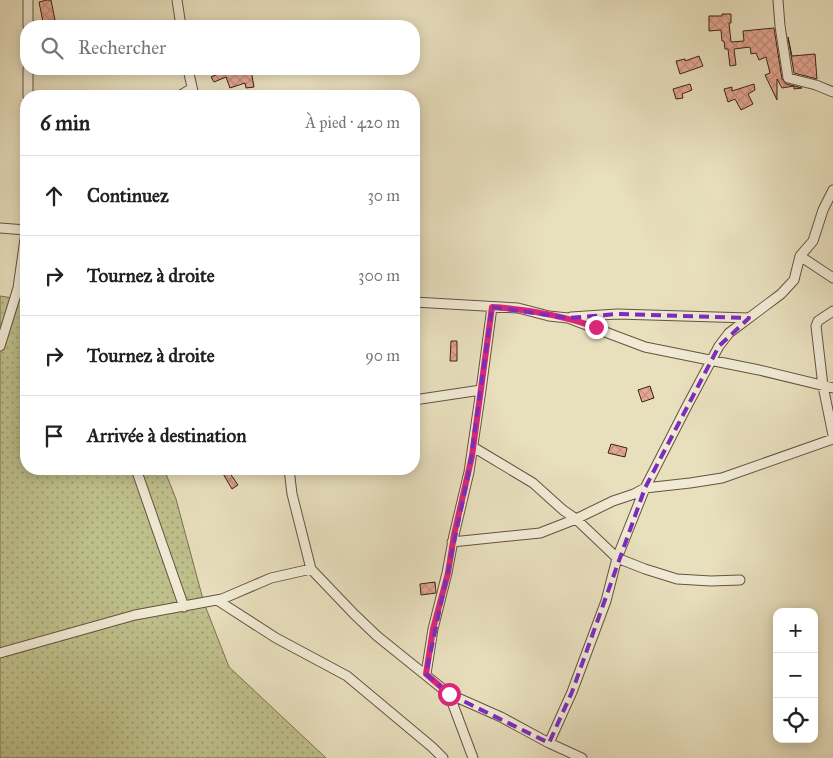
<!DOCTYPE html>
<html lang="fr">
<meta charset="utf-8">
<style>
:root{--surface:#fff;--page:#f2f2f2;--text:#222;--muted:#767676;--line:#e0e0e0}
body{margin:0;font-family:"IM FELL Great Primer",serif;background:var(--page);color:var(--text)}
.controls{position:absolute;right:15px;bottom:15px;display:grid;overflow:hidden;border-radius:10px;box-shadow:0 2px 12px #0003}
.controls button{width:45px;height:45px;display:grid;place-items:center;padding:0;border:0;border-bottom:1px solid var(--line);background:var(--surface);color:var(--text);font:25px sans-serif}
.stop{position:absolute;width:15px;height:15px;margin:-11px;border:4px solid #db2777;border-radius:50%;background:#fff}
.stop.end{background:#db2777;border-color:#fff;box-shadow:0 1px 5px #0008}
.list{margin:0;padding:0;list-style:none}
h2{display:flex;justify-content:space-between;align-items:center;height:65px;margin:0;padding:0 20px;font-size:21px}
h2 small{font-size:16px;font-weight:400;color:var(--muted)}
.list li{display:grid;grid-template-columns:32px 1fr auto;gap:15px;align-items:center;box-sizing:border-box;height:80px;padding:0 20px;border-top:1px solid var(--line)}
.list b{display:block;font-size:19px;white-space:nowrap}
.list em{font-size:16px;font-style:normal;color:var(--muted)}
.icon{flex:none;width:28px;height:28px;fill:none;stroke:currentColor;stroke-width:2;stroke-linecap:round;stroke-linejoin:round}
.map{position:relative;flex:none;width:833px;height:758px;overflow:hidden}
.search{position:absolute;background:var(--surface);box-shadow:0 2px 12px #0003;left:20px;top:20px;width:400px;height:55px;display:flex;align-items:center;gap:12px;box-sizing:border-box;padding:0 18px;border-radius:20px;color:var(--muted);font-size:19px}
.panel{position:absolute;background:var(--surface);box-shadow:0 2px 12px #0003;left:20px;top:90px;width:400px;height:385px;border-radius:20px}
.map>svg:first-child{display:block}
</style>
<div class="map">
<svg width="833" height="758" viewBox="0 0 833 758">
<defs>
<pattern id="grass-dots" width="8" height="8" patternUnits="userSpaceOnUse" patternTransform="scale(1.25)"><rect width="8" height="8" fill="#bec08c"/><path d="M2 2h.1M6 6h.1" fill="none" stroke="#9c9c71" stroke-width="1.8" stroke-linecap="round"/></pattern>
<pattern id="building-cross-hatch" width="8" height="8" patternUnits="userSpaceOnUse" patternTransform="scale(1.25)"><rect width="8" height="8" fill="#e4a793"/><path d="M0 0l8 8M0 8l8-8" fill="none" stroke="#c48f7e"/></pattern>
</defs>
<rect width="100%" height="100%" fill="#e8dfbd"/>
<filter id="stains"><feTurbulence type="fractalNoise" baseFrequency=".004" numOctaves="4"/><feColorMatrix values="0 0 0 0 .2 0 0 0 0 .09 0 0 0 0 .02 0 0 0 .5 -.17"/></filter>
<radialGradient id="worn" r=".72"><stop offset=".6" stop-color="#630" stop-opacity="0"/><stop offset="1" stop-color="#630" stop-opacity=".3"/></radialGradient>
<path fill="url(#grass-dots)" stroke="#7d7251" d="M 0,296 L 26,300 L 26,469 L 164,469 L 176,499 L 204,603 L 229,667 L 326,758 L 0,758 Z"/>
<path fill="url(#building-cross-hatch)" stroke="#3c2316" d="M 47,0 L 51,0 L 55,20 L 43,22 L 39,2 Z
M 722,14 L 731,14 L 731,23 L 729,23 L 731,42 L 744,41 L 743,31 L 774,28 L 782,79 L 786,84 L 802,88 L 794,89 L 794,86 L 782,88 L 777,79 L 777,100 L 765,75 L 770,73 L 766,57 L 759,60 L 756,53 L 751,54 L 750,47 L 734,49 L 736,65 L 730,66 L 728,49 L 725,49 L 724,41 L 722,41 L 721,30 L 709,31 L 709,16 L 722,16 Z
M 788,37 L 792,56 L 815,54 L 817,79 L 794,73 Z
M 699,56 L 703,66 L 680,74 L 676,61 L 685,59 L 685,61 Z
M 222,69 L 230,69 L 231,71 L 235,70 L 236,73 L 251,70 L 254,87 L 246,88 L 245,83 L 230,88 L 226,77 L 214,82 L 211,77 L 224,71 Z
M 690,84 L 692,90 L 682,94 L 683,98 L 676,99 L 673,89 Z
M 754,84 L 755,90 L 748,94 L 753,104 L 741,110 L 735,99 L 728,102 L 724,89 L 732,87 L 732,91 Z
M 451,341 L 457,341 L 457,361 L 450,361 Z
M 650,386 L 654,398 L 642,402 L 638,390 Z
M 611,444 L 627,448 L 625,457 L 608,453 Z
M 227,469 L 238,485 L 232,489 L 222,472 Z
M 435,582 L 436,593 L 421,595 L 420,584 Z"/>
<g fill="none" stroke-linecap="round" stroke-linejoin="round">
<g stroke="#675240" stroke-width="11">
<path id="street" d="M 177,0 L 181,26
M 778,0 L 780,26 L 788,78 L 816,85 L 833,92
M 28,26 L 28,0
M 28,69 L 28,96
M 188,69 L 194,96
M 179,96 L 191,89
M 0,228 L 26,230
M 800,256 L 833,278
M 414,302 L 518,308 L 549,316 L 568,318 L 645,347 L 759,370 L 833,388
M 833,311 L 818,321 L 816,326 L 823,386 L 833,435
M 571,317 L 617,314 L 749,318
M 0,346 L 18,288 L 26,232
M 414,400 L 481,390 L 492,307
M 473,447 L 533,483 L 563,510 L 576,519 L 617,558 L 645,569 L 677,579 L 711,581 L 740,580
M 136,469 L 184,607
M 289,469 L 292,494 L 311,569 L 354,614 L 377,636 L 449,694 L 501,717 L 549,743 L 582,758
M 452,542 L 540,533 L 576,519 L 613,501 L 634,494 L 645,488 L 690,483 L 722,478 L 833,439
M 217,600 L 276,638 L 347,676 L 432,747 L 443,758
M 0,653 L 135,615 L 222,599 L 271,578 L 311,569
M 426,674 L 433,629 L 447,573 L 454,535 L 469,472 L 481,390
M 449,694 L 473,758
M 549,743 L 572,692 L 606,601 L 617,558 L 645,488 L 687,406 L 719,346 L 729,333 L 781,294 L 794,280 L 800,256 L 813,241 L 823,210 L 833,190"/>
</g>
<use href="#street" stroke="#f0ead4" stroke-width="9"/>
</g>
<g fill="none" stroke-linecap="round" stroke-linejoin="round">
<path stroke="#db2777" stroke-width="6" d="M 449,694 L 426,674 L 433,629 L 448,573 L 454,535 L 472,456 L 492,307 C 527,309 563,316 596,327"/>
</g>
<path fill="none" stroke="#7b2cbf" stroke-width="4" stroke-dasharray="10 6" stroke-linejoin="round" d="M 492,307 L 568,318 L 617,314 L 749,318 L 719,346 L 645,488 L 572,692 L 549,743 L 449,694 L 426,674 L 469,472 Z"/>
<rect width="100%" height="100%" filter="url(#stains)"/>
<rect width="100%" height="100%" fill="url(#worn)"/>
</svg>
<div class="controls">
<button>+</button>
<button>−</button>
<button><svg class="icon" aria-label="locate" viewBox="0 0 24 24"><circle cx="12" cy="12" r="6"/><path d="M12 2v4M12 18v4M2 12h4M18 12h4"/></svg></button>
</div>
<div class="stop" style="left:449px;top:694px"></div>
<div class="stop end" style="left:596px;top:327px"></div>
<div class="search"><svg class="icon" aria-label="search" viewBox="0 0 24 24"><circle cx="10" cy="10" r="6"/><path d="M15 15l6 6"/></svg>Rechercher</div>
<section class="panel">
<h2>6 min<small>À pied · 420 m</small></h2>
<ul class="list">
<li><svg class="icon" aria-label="ahead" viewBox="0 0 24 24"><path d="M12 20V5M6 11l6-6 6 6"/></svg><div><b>Continuez</b></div><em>30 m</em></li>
<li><svg class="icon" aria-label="right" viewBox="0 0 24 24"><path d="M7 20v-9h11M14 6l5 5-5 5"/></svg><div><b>Tournez à droite</b></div><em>300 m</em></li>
<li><svg class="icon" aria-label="right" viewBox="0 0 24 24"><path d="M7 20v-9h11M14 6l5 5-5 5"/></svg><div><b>Tournez à droite</b></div><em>90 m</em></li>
<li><svg class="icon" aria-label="arrive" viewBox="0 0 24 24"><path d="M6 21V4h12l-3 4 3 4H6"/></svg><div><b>Arrivée à destination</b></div></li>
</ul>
</section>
</div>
